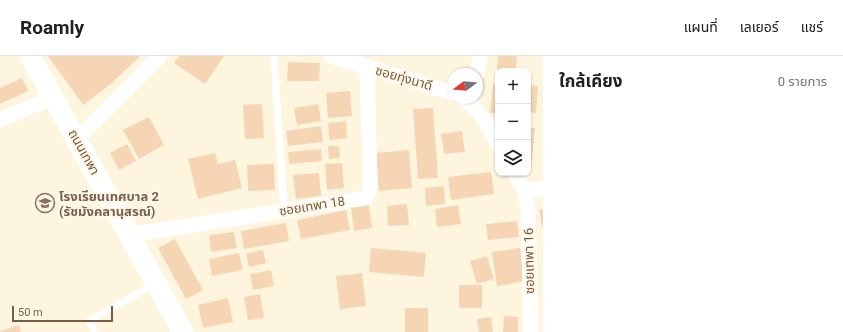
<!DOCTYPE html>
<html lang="th">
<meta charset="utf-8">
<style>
:root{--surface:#fff;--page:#f6f6f6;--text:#202124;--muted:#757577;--line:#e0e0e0}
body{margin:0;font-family:Roboto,"Noto Sans Thai",sans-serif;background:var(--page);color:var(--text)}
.controls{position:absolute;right:12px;top:12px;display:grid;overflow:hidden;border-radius:8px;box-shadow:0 1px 3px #0004}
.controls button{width:36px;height:36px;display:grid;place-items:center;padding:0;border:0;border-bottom:1px solid var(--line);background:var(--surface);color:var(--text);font:20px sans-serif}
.compass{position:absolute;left:447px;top:12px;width:36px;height:36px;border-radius:50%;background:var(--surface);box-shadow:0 1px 3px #0004;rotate:254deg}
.scale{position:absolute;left:12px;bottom:10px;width:101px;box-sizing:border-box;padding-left:4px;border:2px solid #765b45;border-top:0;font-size:11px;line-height:14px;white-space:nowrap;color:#765b45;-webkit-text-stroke:3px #fff8e7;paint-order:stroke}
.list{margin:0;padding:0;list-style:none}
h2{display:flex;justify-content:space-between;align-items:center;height:52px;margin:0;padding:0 16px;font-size:17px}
h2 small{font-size:13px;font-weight:400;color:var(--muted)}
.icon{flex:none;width:22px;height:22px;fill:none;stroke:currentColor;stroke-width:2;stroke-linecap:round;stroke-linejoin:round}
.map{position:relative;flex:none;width:543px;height:276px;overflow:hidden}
header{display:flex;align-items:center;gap:24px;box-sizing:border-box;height:56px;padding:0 20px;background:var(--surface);border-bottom:1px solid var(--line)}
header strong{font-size:19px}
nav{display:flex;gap:22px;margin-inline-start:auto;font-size:14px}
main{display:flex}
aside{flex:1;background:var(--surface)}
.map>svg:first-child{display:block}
</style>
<header>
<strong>Roamly</strong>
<nav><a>แผนที่</a><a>เลเยอร์</a><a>แชร์</a></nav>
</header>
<main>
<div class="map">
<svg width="543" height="276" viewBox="0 0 543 276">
<rect width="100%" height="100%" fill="#fef5df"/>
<path fill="#f5d5b4" d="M 48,0 L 140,0 L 112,27 L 83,49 Z
M 179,0 L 224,0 L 205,28 L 174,7 Z
M 498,0 L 517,0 L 516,15 L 497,15 Z
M 288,6 L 320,7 L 319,25 L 287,25 Z
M 22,22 L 28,35 L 0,48 L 0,32 Z
M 493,28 L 498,28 L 498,58 L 490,57 Z
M 528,29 L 538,30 L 536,57 L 528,56 Z
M 350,35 L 352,60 L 328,62 L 326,37 Z
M 262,48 L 264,82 L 245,83 L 243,49 Z
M 318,48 L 321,65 L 297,69 L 294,52 Z
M 433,52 L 438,122 L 418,123 L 413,53 Z
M 149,61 L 164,89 L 139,103 L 123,74 Z
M 346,65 L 347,82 L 329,84 L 328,67 Z
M 321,70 L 323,86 L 288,90 L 286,75 Z
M 528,72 L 535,72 L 531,112 L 528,112 Z
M 462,75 L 465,96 L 444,98 L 441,78 Z
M 127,88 L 136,105 L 119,114 L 110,97 Z
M 328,90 L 339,90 L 340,102 L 329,103 Z
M 321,93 L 322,105 L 289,108 L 288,96 Z
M 409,94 L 412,132 L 379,135 L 376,97 Z
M 215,97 L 218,108 L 235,104 L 242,132 L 198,143 L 188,103 Z
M 342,107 L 344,132 L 327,134 L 325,108 Z
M 274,108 L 275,134 L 248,135 L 247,109 Z
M 491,116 L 494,138 L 451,144 L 448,121 Z
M 319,117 L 321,140 L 296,143 L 293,119 Z
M 444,130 L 445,148 L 426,150 L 425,132 Z
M 407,148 L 409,169 L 388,170 L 387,150 Z
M 369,149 L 372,172 L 354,175 L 351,151 Z
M 458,149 L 461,168 L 437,171 L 435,153 Z
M 543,153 L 543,171 L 542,171 L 539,154 Z
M 346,154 L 350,174 L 301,183 L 297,164 Z
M 517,165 L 519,181 L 488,184 L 486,168 Z
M 286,167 L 289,185 L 244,193 L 241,175 Z
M 234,176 L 237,192 L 211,196 L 209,179 Z
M 175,183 L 203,234 L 186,243 L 158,192 Z
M 371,192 L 426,197 L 424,221 L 369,216 Z
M 520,192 L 525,225 L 497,230 L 492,196 Z
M 263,194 L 266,207 L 249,211 L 246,198 Z
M 239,197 L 243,214 L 212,220 L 209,203 Z
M 487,200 L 494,223 L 477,228 L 470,205 Z
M 271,214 L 274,230 L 253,234 L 250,218 Z
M 362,217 L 366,250 L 340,253 L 336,220 Z
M 459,229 L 482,229 L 482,252 L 459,252 Z
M 260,238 L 264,262 L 248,264 L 244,241 Z
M 228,242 L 233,266 L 203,272 L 198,249 Z
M 405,252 L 428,252 L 428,276 L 405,276 Z
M 504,260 L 518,261 L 518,276 L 503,276 Z
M 491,261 L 493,276 L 479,276 L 477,263 Z
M 19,269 L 21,276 L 2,276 L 1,275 Z"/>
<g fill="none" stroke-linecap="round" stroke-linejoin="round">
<path stroke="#fff" stroke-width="7" d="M 274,0 L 284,154
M 95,276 L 89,265 L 154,228"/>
<path stroke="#fff" stroke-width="15" d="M 331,0 L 453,37
M 477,18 L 480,0
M 462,42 C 480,52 488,71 498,88
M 0,64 L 54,41
M 77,83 L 160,0
M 515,117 L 525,135 L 543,133
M 525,135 L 528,153 L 531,276
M 130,179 L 365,142 L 369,137 L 370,127 L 367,11"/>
<path stroke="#fff" stroke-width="21" d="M 30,0 L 183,276"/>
</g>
<defs>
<g id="school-ring" transform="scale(1)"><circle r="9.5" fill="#fff8e7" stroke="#8d6e63" stroke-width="1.5"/><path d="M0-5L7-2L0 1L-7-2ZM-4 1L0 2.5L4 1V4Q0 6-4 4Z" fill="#8d6e63"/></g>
</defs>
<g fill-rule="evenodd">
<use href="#school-ring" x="45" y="147"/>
</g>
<g text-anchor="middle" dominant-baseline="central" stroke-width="4" stroke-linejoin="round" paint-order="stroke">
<g font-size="13" fill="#765b45" stroke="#fff8e7">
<text transform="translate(404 22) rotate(16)">ซอยทุ่งนาดี</text>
<text transform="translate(84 96) rotate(61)">ถนนเทพา</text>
<text transform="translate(312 150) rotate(-9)">ซอยเทพา 18</text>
<text transform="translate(529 205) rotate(-91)">ซอยเทพา 16</text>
</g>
<g font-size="13" font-weight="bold" fill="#785e54" stroke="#fff8e7" text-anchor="start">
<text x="59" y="140">โรงเรียนเทศบาล 2<tspan x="59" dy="15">(รัชมังคลานุสรณ์)</tspan></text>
</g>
</g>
</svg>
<div class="controls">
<button>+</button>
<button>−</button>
<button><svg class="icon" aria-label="layers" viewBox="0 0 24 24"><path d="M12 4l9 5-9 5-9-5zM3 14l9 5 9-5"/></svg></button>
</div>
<svg class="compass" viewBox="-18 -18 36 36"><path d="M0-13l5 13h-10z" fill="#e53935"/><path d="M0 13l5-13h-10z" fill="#757577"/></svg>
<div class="scale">50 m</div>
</div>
<aside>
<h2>ใกล้เคียง<small>0 รายการ</small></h2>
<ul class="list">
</ul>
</aside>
</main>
